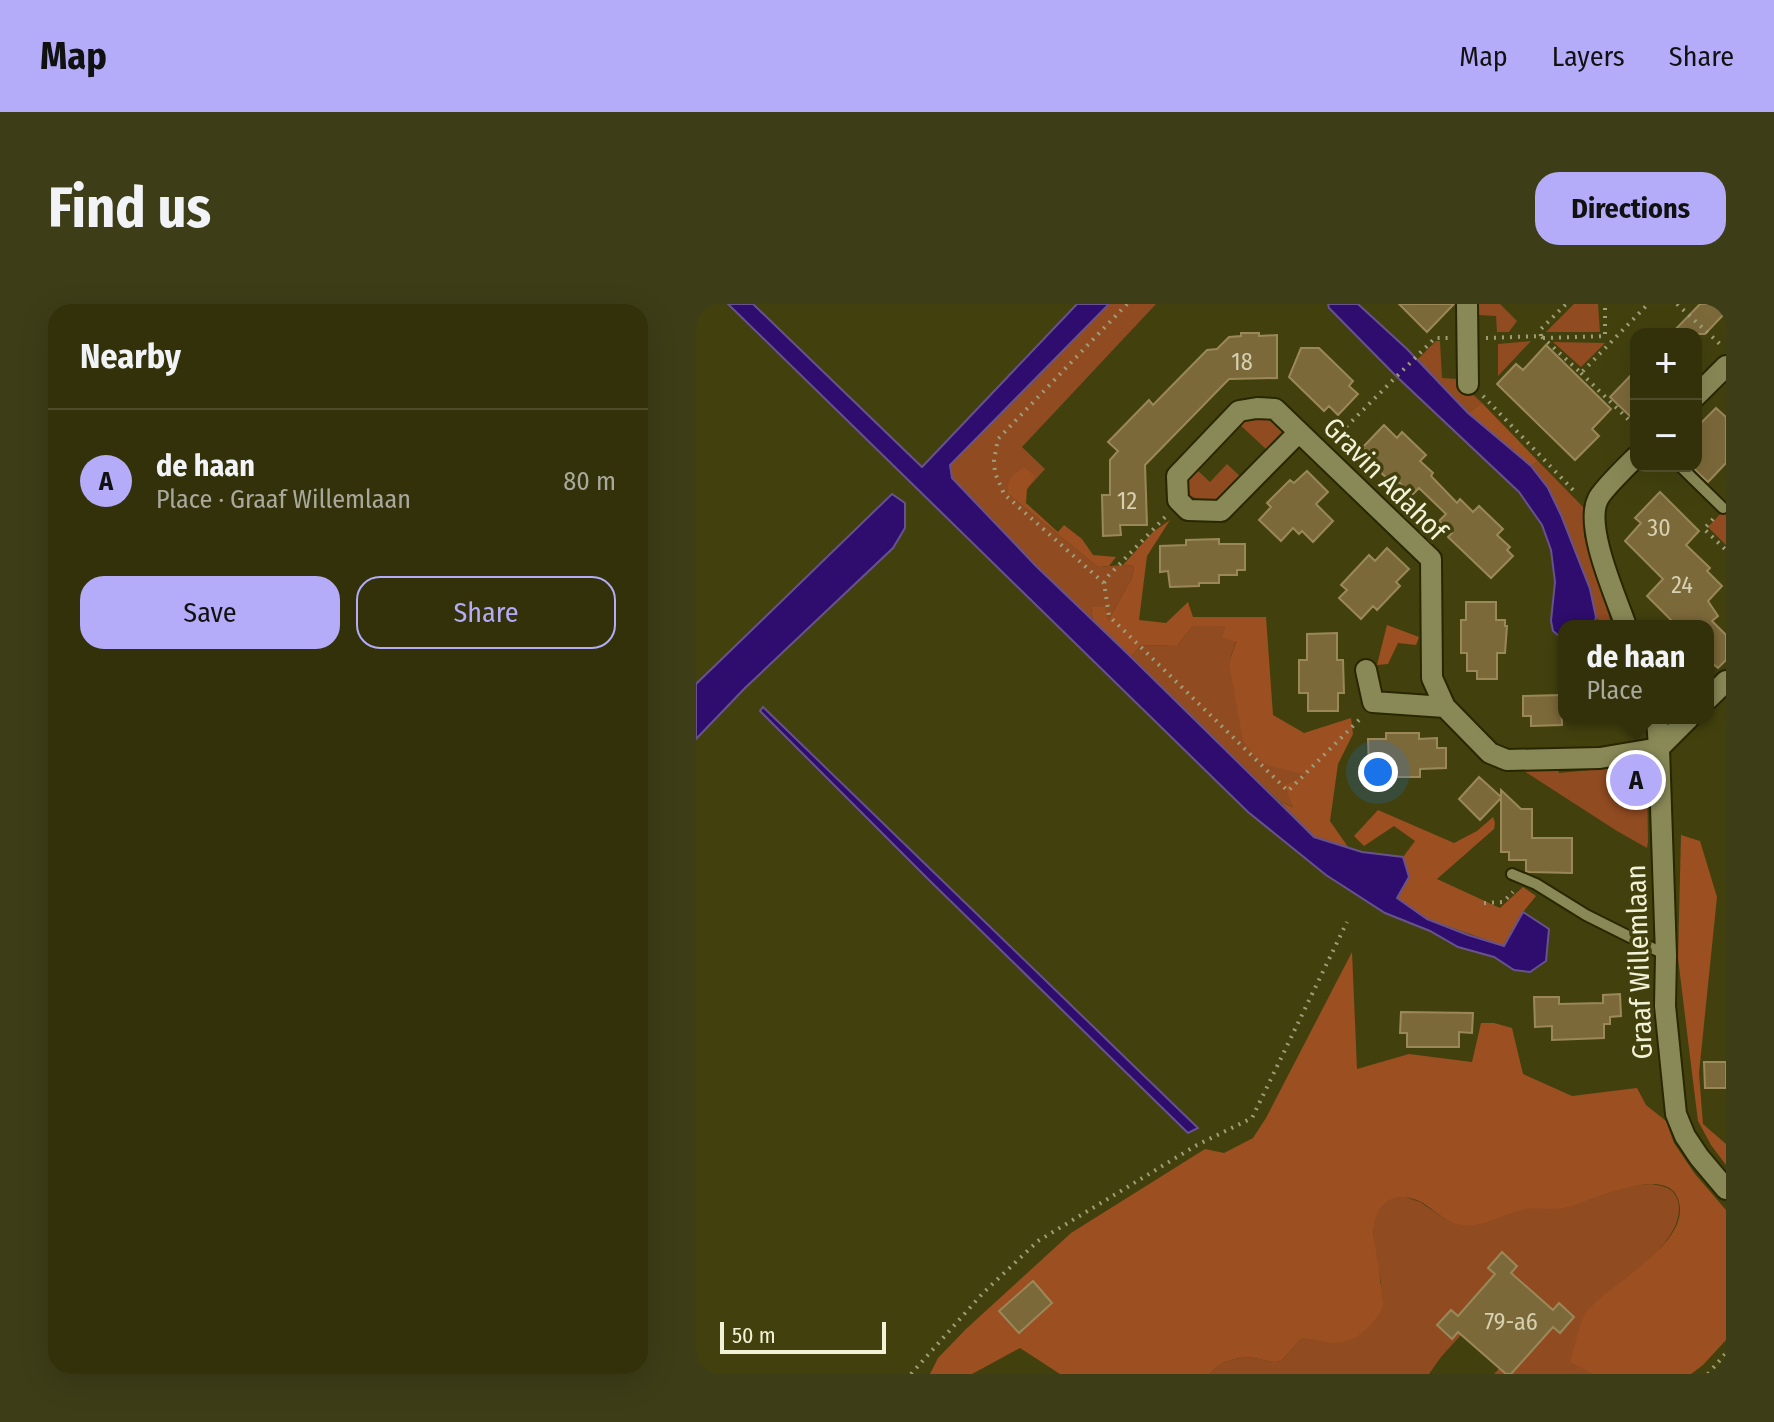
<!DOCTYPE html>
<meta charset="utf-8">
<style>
:root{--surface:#32310a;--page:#3d3d18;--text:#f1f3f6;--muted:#a8a99c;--line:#4d4c2b;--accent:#b4acf9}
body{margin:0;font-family:"Fira Sans Condensed",sans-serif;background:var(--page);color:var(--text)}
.controls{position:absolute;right:24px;top:24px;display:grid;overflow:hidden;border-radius:16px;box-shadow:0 8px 32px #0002}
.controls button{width:72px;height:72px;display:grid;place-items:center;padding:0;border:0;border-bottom:2px solid var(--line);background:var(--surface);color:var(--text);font:40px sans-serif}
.scale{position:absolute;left:24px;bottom:20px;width:166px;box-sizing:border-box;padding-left:8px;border:4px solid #f1f2d8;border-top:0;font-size:22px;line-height:28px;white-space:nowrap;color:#f1f2d8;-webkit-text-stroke:6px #42410e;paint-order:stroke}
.you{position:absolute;left:682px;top:468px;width:28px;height:28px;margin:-20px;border:6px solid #fff;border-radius:50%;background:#1a73e8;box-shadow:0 0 0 12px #1a73e833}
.badge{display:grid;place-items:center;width:52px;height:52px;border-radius:50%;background:var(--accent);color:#111;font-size:26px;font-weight:700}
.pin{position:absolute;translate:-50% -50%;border:4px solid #fff;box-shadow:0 2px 8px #0006}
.popup{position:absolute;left:862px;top:316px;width:156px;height:104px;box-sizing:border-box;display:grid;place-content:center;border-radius:16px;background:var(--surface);filter:drop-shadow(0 2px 6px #0005);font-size:26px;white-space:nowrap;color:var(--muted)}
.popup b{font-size:30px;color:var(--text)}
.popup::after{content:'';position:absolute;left:50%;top:100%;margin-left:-16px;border:16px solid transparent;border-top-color:var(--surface)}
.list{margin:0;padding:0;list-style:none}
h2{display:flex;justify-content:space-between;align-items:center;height:104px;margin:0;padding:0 32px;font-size:34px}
h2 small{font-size:26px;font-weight:400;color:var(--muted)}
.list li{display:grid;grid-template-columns:52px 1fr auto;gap:24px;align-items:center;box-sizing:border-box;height:144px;padding:0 32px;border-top:2px solid var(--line)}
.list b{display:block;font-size:30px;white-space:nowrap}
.list p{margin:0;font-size:26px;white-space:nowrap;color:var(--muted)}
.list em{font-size:26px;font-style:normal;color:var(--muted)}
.actions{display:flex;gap:16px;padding:24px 32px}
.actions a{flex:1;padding:18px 0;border:2px solid var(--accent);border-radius:24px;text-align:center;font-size:28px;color:var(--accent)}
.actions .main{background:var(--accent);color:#111}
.map{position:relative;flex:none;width:1030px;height:1070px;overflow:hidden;border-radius:24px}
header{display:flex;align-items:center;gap:48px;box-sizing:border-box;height:112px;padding:0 40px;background:var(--accent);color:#111}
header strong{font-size:38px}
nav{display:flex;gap:44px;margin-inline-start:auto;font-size:28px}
.intro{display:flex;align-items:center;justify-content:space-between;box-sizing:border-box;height:192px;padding:0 48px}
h1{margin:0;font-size:56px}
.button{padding:20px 36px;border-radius:24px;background:var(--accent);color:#111;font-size:28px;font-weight:700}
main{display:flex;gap:48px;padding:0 48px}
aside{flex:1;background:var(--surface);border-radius:24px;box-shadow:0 8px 32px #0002}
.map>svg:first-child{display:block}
</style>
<header>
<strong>Map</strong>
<nav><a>Map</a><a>Layers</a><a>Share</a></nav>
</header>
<div class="intro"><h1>Find us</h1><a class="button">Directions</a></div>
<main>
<aside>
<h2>Nearby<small></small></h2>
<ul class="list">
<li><span class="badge">A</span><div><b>de haan</b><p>Place · Graaf Willemlaan</p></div><em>80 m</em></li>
</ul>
<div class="actions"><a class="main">Save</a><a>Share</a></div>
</aside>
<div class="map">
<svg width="1030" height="1070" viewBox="0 0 1030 1070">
<rect width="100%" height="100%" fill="#42410e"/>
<path fill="#914b21" d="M 413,0 L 460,0 L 326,143 L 349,165 L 331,185 L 312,190 L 402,263 L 427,261 L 438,262 L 436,274 L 411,319 L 395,304 L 397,316 L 340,262 L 256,174 L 254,161 Z
M 783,0 L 804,0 L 821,17 L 813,28 L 801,28 L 800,12 L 783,11 Z
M 878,0 L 902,0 L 904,28 L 850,28 Z
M 740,37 L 744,37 L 746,74 L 761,75 L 786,99 L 772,109 L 721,56 Z
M 835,37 L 802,72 L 802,40 Z
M 857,38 L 909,39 L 885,63 Z
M 566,110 L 592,126 L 571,146 L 542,119 Z
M 842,157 L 888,204 L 888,232 L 916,322 L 907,322 L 900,313 L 894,285 L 874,233 L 852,184 L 835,162 Z
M 531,160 L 547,175 L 525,196 L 513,199 L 494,192 L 492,176 L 499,164 L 514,178 Z
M 1030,204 L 1030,241 L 1012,223 Z
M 531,321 L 540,337 L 533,359 L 613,471 L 598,503 L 584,498 L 435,353 L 445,341 L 481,342 L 497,322 Z
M 861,462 L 863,469 L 936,462 L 951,474 L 952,538 L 951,544 L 921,527 L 828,467 Z
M 954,880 C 967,882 978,883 982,897 C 991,934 935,970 911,991 C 903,997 893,1003 889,1012 C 878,1032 890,1050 897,1070 L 798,1070 L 809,1058 L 773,1022 L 745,1053 L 733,1070 L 514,1070 C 524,1057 542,1052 558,1054 C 568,1055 575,1060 585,1057 L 605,1035 L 614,1034 L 640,1039 L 685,979 C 681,955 667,914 691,896 C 695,894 700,893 704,891 L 724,898 L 751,916 L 837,903 L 867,904 L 931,882 Z"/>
<path fill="#9c4f20" d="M 786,99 L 842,157 L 835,162 L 772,109 Z
M 328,163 L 339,172 L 331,185 L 330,199 L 362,228 L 368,221 L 386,235 L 397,251 L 420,253 L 413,262 L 402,263 L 312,190 C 311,174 316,172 328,163 Z
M 474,216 L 451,252 L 443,316 L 470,319 L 492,298 L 497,313 L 570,313 L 577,411 L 608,429 L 655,414 L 657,430 L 642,460 L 634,517 L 652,543 L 618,533 L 584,498 L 597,503 L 589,481 L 611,471 L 571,461 L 561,455 L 547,437 L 533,359 L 540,338 L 526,333 L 530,322 L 497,322 L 481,342 L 445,341 L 435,353 L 397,316 L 395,303 L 409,303 L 412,317 L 436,274 L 438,262 L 427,261 L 457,228 Z
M 691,321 L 723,333 L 720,341 L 702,339 L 692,360 L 681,361 Z
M 682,506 L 758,539 L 781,527 L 797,513 L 799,519 L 798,525 L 741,575 L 804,604 L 827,583 L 840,592 L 827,608 L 808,642 L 731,615 L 701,594 L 713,572 L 707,553 L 719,537 L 698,522 L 668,542 L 658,532 Z
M 985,531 L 1004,537 L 1021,593 L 1003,769 L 1007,820 L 1030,840 L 1030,861 L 1015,841 L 1002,817 L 996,769 L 982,654 Z
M 656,648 L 661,765 L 713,750 L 776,758 L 785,719 L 798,719 L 816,724 L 827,770 L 876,792 L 941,784 L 950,801 L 970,817 L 978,839 L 999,870 L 1030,906 L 1030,1036 L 1007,1061 L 995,1070 L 897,1070 L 874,1058 C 879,1044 883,1016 892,1006 C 916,979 985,944 984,905 C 982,852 892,899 868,904 C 854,907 840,902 826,906 C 807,910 787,924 767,921 C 751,920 739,906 725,898 C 701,886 681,896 678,923 C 676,933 680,944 681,954 C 684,970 685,986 687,1002 C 679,1021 659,1040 637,1039 C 626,1038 616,1034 605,1035 L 585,1057 C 575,1060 568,1055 558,1054 C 542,1052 524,1057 514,1070 L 364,1070 L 324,1044 L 276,1070 L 234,1070 L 242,1054 L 270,1025 L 375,929 L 509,845 L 528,849 L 557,834 L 570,814 Z"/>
<path fill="#2e0d6e" stroke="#68528e" stroke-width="2" d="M 32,0 L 57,0 L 226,163 L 381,0 L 413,0 L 254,161 L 256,174 L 340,262 L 435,353 L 618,533 L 666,548 L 707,553 L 713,573 L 701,594 L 731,615 L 772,631 L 808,642 L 827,608 L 853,625 L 850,657 L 834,668 L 818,666 L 798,653 L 762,643 L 734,627 L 689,609 L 630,571 L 552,508 Z
M 632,0 L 662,0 L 711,45 L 772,109 L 835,162 L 852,184 L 865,211 L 894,285 L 900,313 L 898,322 L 868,322 L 868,336 L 857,327 L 855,317 L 859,278 L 855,246 L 846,221 L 823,188 L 700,72 L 633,4 Z
M 196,190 L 209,199 L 209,224 L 197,244 L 49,384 L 0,435 L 0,380 Z
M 67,403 L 502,824 L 492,829 L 234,577 L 64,407 Z"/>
<path fill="#7c693a" stroke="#9b8859" stroke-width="2" d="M 703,0 L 758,0 L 731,28 Z
M 1004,0 L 1030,0 L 1030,8 L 1009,30 L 975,30 Z
M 545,29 L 563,29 L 563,32 L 581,31 L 581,74 L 533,75 L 449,161 L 451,221 L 424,221 L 425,231 L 407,232 L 406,191 L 414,191 L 414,156 L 422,147 L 412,138 L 453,96 L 457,101 L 511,46 L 521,45 L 533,33 L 545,32 Z
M 850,41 L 915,105 L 896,125 L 903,132 L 879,156 L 801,80 L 820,60 L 827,66 Z
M 605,44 L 623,44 L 657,77 L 653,82 L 662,90 L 642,111 L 633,102 L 628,107 L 593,73 Z
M 940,66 L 940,118 L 914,93 Z
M 1020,104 L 1030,113 L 1030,159 L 1012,178 L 995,162 L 1000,162 L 1000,124 Z
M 688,121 L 701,134 L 706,128 L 730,151 L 724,157 L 737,169 L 735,172 L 761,199 L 764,195 L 777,208 L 783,202 L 807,225 L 801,231 L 814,243 L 811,246 L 817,252 L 795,274 L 752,233 L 756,229 L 743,217 L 750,210 L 723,184 L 716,191 L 703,178 L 699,182 L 675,159 L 679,156 L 667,143 Z
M 611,167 L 632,188 L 620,200 L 637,217 L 617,238 L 606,227 L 603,230 L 597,224 L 585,237 L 563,216 L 575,203 L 571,199 L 594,176 L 598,179 Z
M 964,188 L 1003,227 L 990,241 L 1014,264 L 1011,267 L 1026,282 L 1012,297 L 1022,312 L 1016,317 L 1030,331 L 1030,356 L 1022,364 L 1012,356 L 1012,322 L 981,322 L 951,292 L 967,275 L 929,237 L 945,219 L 939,214 Z
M 523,235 L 523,240 L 549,240 L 549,266 L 541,266 L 541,271 L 523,271 L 523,279 L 503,279 L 503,282 L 474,283 L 472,267 L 464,268 L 464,242 L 490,241 L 490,236 Z
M 691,244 L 713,265 L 700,278 L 704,282 L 681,306 L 677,302 L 665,315 L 643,294 L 651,286 L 645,281 L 673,251 L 679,257 Z
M 770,298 L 800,298 L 800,316 L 809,316 L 809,322 L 811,322 L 809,349 L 801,349 L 801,375 L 781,375 L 781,367 L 771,367 L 771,349 L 765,349 L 765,316 L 770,316 Z
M 641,329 L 641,356 L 647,356 L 648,389 L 642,389 L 642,407 L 612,407 L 612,389 L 603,389 L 603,356 L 611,356 L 611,330 Z
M 865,391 L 866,421 L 835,422 L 835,412 L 827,412 L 827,392 Z
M 690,429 L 723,429 L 723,435 L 741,434 L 741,444 L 750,444 L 750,464 L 724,465 L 724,473 L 691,473 L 691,465 L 673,465 L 672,435 L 690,435 Z
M 783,473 L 805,493 L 805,486 L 825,505 L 836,505 L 836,534 L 876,534 L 876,569 L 833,568 L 830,567 L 830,556 L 813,556 L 813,548 L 805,548 L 805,494 L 784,516 L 763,495 Z
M 924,690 L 925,712 L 914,713 L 914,720 L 908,720 L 908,734 L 856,736 L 856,722 L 839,723 L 838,693 L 863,693 L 863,700 L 907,699 L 907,691 Z
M 705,708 L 777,709 L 776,729 L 763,728 L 763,743 L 711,743 L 711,729 L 704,729 Z
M 1008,758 L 1030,758 L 1030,784 L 1009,784 Z
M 806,948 L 821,962 L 815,969 L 857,1006 L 863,999 L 878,1013 L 864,1029 L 857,1023 L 815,1070 L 810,1070 L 762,1028 L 756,1035 L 741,1021 L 755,1006 L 762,1012 L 799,970 L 792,964 Z
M 337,977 L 356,999 L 323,1029 L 303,1007 Z"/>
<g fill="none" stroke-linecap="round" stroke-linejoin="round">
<g stroke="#282701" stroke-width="14">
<path id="service" d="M 984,162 L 1027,204
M 816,570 L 840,580 L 890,611 L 970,651"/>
</g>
<g stroke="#282701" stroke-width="24">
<path id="minor" d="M 771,0 L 772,80
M 1000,92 L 1030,62
M 603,128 L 525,207 L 492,206 L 482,196 L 481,172 L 543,107 L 561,104 L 579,105 L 735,255 L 736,374 L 749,403 L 794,449 L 811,456 L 904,454 L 963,444
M 930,322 C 920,293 888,223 902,195 C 907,185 931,162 940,153
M 670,366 L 677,398 L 749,403
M 1012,395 L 1030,377
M 961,414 L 963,444 L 970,651 L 969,702 L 980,810 L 989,832 L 1003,853 L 1030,885
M 963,444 L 993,414"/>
</g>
<path stroke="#9d9e78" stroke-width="4" stroke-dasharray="2 6" stroke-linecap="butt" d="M 431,0 L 302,135 L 298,156 L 299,169 L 308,190 L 408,279 L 413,312 L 592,487 L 666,413
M 981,0 L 1026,42
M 845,32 L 844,26 L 870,0
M 790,34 L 845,32 L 885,69 L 952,0
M 847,34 L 909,32 L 909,0
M 885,69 L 940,123
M 787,92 L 881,190
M 639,134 L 739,34 L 753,34
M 1017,215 L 1008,225 L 1030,246
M 408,279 L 413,271 L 471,211
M 788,599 L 807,598 L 817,588
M 215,1070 L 287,989 L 342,937 L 501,841 L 556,814 L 651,618
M 1012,1070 L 1030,1049"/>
<use href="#service" stroke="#898957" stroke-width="10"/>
<use href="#minor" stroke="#898957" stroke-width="20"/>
</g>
<g text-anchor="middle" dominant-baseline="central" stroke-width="7" stroke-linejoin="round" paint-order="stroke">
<g font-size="24" fill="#d4d0b0">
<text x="546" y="58">18</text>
<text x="431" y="197">12</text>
<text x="963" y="224">30</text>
<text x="986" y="281">24</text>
<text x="815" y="1018">79-a6</text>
</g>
<g font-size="28" fill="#f1f2d8" stroke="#42410e">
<text transform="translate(689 175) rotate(45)">Gravin Adahof</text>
<text transform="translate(943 658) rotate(-92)">Graaf Willemlaan</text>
</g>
</g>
</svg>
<div class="controls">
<button>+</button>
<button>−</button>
</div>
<div class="scale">50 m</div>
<div class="you"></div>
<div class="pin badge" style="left:940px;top:476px">A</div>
<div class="popup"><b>de haan</b>Place</div>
</div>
</main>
